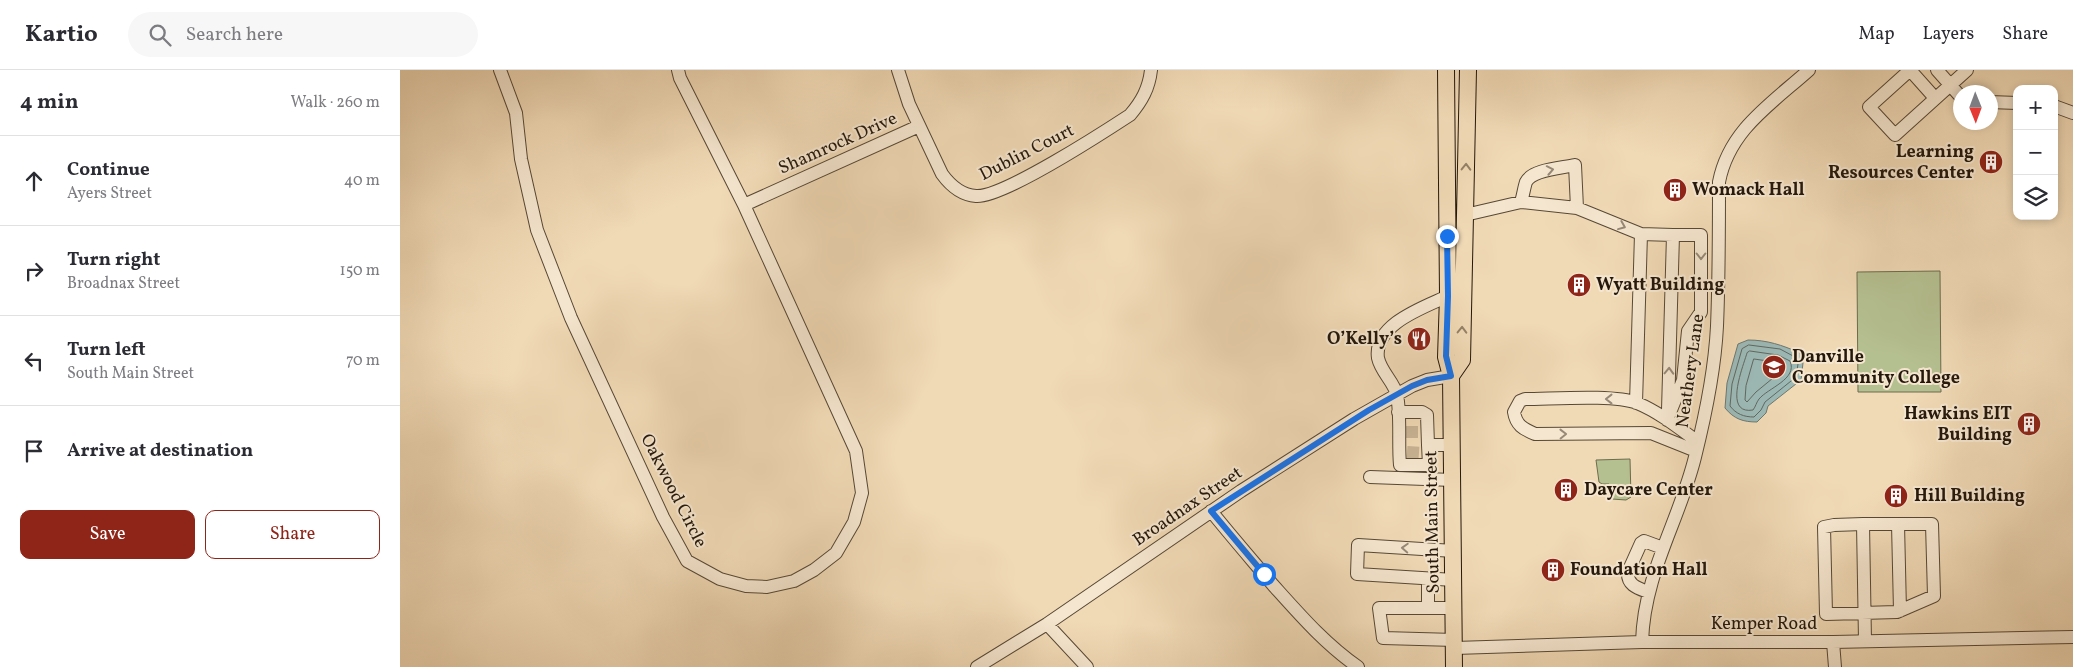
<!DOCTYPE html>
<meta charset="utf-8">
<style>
:root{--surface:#fff;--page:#f7f7f7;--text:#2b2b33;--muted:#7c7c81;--line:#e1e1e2;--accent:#8f2418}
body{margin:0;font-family:Vollkorn,serif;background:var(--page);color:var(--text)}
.controls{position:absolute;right:15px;top:15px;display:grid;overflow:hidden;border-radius:10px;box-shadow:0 2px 8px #0003}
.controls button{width:45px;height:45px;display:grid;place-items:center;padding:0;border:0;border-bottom:1px solid var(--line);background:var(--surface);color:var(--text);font:25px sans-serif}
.compass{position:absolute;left:1553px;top:15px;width:45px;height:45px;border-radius:50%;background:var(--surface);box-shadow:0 2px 8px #0003;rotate:179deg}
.stop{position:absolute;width:15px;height:15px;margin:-11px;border:4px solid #1a73e8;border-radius:50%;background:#fff}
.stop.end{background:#1a73e8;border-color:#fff;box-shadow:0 1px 5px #0008}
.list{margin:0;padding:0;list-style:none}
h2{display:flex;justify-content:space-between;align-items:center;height:65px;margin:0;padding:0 20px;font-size:21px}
h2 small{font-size:16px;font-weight:400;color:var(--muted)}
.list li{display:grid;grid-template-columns:32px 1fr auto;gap:15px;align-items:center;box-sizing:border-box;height:90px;padding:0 20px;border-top:1px solid var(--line)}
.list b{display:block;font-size:19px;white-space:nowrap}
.list p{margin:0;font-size:16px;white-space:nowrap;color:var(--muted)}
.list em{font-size:16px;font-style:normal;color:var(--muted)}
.actions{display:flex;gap:10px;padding:15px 20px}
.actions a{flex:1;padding:11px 0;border:1px solid var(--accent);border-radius:10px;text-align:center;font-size:18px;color:var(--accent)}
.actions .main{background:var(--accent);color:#fff}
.icon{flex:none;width:28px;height:28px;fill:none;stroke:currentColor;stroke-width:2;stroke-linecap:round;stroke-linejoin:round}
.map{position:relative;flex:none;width:1673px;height:597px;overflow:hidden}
header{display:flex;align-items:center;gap:30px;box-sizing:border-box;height:70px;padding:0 25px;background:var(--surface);border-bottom:1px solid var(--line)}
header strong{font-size:24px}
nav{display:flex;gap:28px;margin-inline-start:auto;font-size:18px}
.search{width:350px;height:45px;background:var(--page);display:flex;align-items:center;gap:12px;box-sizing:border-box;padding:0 18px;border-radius:28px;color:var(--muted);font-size:19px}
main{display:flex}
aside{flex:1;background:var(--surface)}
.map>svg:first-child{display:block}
</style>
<header>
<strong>Kartio</strong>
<div class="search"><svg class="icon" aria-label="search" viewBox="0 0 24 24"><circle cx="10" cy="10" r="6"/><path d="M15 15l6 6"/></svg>Search here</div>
<nav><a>Map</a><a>Layers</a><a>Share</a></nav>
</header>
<main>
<aside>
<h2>4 min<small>Walk · 260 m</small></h2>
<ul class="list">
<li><svg class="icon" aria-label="ahead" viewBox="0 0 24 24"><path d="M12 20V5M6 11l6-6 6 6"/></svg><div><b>Continue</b><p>Ayers Street</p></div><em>40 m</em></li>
<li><svg class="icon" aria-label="right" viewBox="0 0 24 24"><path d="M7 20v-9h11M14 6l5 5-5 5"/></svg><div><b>Turn right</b><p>Broadnax Street</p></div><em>150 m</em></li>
<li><svg class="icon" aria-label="left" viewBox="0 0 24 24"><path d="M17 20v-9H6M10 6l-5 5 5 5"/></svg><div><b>Turn left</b><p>South Main Street</p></div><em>70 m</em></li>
<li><svg class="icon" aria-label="arrive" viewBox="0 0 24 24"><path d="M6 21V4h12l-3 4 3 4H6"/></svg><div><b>Arrive at destination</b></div></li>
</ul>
<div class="actions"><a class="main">Save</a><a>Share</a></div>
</aside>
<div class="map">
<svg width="1673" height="597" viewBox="0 0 1673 597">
<rect width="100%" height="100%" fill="#f0d9b5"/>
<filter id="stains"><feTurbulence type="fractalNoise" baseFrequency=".004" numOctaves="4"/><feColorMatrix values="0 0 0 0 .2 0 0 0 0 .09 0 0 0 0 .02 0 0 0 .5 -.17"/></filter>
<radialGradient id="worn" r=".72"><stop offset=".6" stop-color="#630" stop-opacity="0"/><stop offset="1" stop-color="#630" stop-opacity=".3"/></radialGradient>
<path fill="#b5c091" stroke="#6c6c4e" d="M 1540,201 L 1541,322 L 1458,322 L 1457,202 Z
M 1230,389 L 1231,427 L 1226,430 L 1212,429 L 1209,414 L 1202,414 L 1199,412 L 1196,390 Z"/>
<path fill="#9cb9b6" stroke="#6c7872" d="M 1348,270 C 1367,270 1382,275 1400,283 L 1403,293 L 1401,310 L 1368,336 L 1366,343 L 1357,352 C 1343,352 1334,349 1325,338 L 1327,313 L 1338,274 Z"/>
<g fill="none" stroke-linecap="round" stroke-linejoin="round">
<path stroke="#606860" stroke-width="1" d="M 1349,275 L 1380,279 L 1395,287 L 1398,294 L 1396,307 L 1365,332 L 1361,340 L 1354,347 C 1344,347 1336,344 1330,336 L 1332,314 L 1342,279 Z
M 1350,281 L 1378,285 L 1390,291 C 1398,309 1368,318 1359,329 C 1356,333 1356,336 1353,340 C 1323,345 1343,297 1347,283 Z
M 1354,289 L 1375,292 L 1383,296 L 1384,299 L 1356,322 L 1347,332 L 1345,330 L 1346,316 Z"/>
<path stroke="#c7b293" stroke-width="12" stroke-dasharray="12 6" stroke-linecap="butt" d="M 1006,362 L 1020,362
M 1007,382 L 1021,383"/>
<g stroke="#574836" stroke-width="14">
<path id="minor" d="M 100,0 L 116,43 L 121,89 L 137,160 L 171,248 L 263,447 L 287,491 L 320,509 L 346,516 L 367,517 L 394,511 L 414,500 L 436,483 L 454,452 L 462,423 L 456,381 L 344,135 L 280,8 L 278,0
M 498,0 L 509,34 L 542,104 C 550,115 561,125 576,126 C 602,128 704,62 730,45 C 742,31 749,18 751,0
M 1537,0 L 1560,26
M 1535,28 L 1510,0 L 1469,37 L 1495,65 L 1567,0
M 1590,32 L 1617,33
M 1654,36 L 1673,43
M 344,135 L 519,56
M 1177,138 L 1241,164 L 1236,333
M 1065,145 L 1121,132 L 1177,138 L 1175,95 C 1163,98 1132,99 1126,112 C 1124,118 1123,126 1121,132
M 1241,164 L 1273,165 L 1268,340
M 1048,226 C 1025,237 973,254 978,288 C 981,302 994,312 997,325 C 1001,345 998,374 1000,395 L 1029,395 L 1028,375 L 1052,375
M 998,342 L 1022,342 L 1027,345 L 1028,375
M 1267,350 L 1283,310 L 1288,261 L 1301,242 L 1301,165 L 1273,165
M 1296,381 L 1251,363 L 1135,364 C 1123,359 1116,355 1114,342 L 1120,331 L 1125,329 C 1152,329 1214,324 1237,333 C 1259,342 1279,358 1298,372
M 970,407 L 1053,410
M 811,441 C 831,466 852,490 873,515 C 900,545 925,574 958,597
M 1463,454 L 1532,454 L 1534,526 L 1497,542 L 1426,544 L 1424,457 L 1434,455 L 1463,454 L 1465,571
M 1498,454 L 1500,541
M 1054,481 L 958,475 L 957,504 L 1054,510
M 1248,522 C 1237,518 1227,515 1228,502 L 1241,473 L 1244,471 L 1263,478
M 1028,538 L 1028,509
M 1054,538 L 979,538 L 983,568 L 1055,570
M 647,554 L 687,597
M 1242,572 C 1244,503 1279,452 1295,387 C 1305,347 1315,298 1317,256 C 1319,209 1319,160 1319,112 C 1329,60 1371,34 1409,0
M 1433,572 L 1435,597
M 1055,578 L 1242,572 L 1433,572 L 1673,567
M 577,597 L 647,554 L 841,421 L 954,349 L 1012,316 L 1027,310 L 1051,306"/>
</g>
<g stroke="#24170b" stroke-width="18">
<path id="major" d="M 1046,0 L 1048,226 L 1046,287 L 1051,306 L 1054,597
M 1051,306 L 1062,290 L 1068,0"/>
</g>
<use href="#minor" stroke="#f5e6cf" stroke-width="12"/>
<use href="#major" stroke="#f0d9b5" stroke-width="16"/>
</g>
<defs><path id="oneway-chevron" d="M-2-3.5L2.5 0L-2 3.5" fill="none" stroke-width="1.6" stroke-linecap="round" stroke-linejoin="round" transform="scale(1.25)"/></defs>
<g stroke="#948268">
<use href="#oneway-chevron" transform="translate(1066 97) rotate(-89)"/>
<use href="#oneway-chevron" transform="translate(1062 260) rotate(-89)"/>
</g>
<g stroke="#978977">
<use href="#oneway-chevron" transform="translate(1150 100) rotate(-11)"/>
<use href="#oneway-chevron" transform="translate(1222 156) rotate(22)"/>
<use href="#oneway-chevron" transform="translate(1301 186) rotate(90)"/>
<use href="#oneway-chevron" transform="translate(1269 301) rotate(-88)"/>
<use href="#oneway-chevron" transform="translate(1209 329) rotate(180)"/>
<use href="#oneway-chevron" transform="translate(1163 364) rotate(-1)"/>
<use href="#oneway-chevron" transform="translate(1005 478) rotate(-177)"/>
</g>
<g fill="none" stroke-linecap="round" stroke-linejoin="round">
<path stroke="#1a73e8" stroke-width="6" d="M 864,504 L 811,441 L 969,340 L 1012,316 L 1027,310 L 1051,306 L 1046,286 L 1048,226 L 1047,166"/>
</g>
<defs>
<g id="building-disc" transform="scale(1.25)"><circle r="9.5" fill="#8f2418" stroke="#f5e6cf"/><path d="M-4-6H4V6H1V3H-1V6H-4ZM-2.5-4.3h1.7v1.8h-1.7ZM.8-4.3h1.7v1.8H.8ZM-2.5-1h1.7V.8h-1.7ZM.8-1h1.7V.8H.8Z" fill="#fff"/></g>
<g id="restaurant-disc" transform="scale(1.25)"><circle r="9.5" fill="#8f2418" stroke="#f5e6cf"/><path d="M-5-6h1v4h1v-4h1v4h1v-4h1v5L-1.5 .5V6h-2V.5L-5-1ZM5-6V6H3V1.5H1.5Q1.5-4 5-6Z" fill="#fff"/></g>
<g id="university-disc" transform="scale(1.25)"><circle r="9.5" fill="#8f2418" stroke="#f5e6cf"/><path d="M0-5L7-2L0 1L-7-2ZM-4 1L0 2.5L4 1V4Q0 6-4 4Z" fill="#fff"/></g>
</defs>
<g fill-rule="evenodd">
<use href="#building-disc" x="1591" y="92"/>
<use href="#building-disc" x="1275" y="120"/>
<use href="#building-disc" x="1179" y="215"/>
<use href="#restaurant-disc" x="1019" y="269"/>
<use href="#university-disc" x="1374" y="297"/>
<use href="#building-disc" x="1629" y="354"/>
<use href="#building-disc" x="1166" y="420"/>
<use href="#building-disc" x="1496" y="426"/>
<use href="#building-disc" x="1153" y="500"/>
</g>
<g text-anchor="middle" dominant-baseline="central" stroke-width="4" stroke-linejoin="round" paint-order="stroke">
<g font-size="18" fill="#24170b" stroke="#f5e6cf">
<text transform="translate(438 74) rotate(-24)">Shamrock Drive</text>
<text transform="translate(627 83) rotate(-27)">Dublin Court</text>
<text transform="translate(1291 301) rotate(-82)">Neathery Lane</text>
<text transform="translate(273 421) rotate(63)">Oakwood Circle</text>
<text transform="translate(788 437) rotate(-34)">Broadnax Street</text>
<text transform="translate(1033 452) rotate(-91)">South Main Street</text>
<text x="1364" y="554">Kemper Road</text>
</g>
<g font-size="18" font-weight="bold" fill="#24170b" stroke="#f5e6cf" text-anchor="start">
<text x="1574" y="82" text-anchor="end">Learning<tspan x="1574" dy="21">Resources Center</tspan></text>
<text x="1292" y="120">Womack Hall</text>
<text x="1196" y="215">Wyatt Building</text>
<text x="1002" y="269" text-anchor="end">O’Kelly’s</text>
<text x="1392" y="287">Danville<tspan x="1392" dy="21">Community College</tspan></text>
<text x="1612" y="344" text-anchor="end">Hawkins EIT<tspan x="1612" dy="21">Building</tspan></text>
<text x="1184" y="420">Daycare Center</text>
<text x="1514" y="426">Hill Building</text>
<text x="1170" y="500">Foundation Hall</text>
</g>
</g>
<rect width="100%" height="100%" filter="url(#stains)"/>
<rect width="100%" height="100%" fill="url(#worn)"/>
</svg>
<div class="controls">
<button>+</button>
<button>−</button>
<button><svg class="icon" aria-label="layers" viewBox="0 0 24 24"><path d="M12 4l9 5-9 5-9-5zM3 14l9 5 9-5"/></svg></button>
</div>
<svg class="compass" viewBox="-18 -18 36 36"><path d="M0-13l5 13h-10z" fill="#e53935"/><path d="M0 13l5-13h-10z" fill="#7c7c81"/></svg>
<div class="stop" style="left:864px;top:504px"></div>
<div class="stop end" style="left:1047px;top:166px"></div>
</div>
</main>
